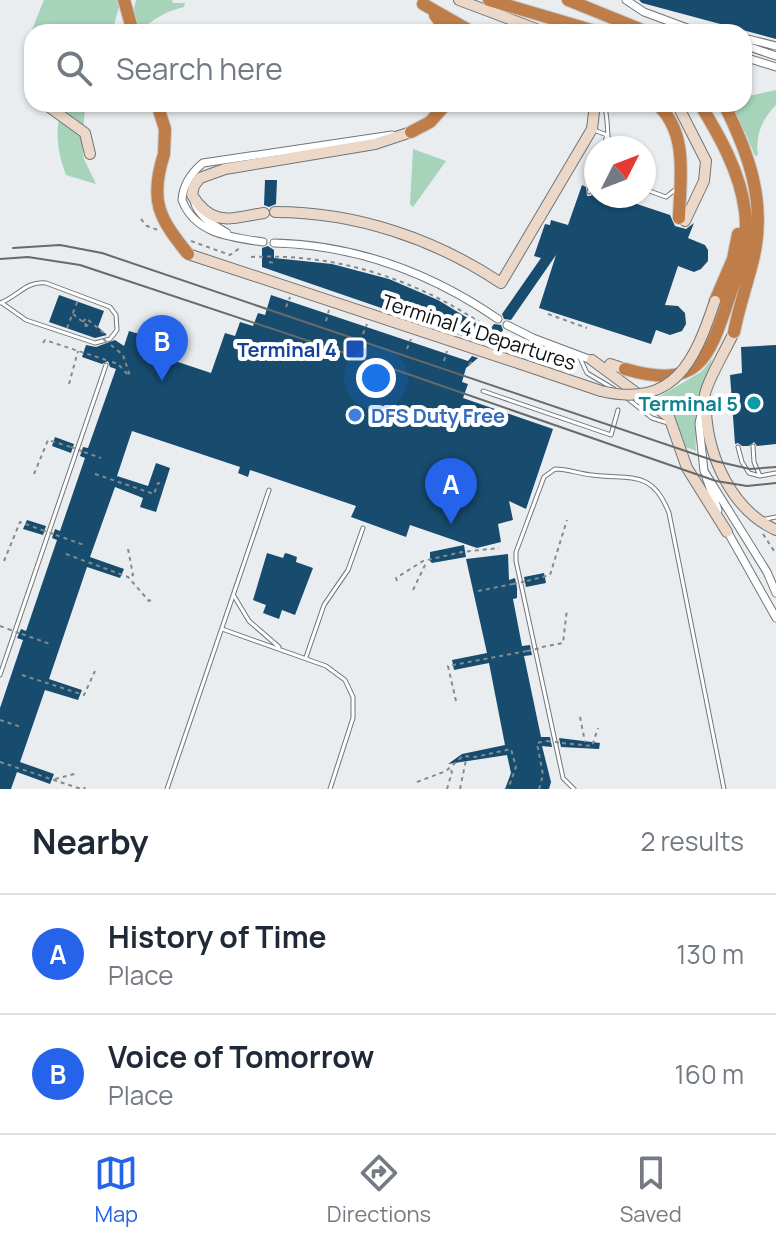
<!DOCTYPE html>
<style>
:root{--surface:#fff;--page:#f2f2f3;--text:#1f2937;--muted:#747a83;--line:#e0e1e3;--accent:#2563eb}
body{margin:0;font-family:Manrope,sans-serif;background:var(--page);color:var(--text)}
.compass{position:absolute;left:584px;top:136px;width:72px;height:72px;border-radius:50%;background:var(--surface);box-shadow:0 2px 6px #0004;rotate:48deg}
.you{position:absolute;left:376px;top:378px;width:28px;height:28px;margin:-20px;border:6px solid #fff;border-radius:50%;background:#1a73e8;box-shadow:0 0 0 12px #1a73e833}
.badge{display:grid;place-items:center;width:52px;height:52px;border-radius:50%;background:var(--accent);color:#fff;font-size:26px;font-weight:700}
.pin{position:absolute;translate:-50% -66px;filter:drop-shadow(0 2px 4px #0008)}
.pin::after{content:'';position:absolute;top:42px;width:28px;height:24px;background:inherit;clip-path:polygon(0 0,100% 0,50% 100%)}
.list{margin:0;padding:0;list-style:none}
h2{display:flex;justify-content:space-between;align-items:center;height:104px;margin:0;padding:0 32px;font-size:34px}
h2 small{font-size:26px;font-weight:400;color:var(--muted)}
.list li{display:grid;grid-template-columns:52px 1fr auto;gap:24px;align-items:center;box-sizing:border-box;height:120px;padding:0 32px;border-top:2px solid var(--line)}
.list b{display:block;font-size:30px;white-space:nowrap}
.list p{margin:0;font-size:26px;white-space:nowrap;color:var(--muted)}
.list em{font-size:26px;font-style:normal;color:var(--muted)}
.icon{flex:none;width:44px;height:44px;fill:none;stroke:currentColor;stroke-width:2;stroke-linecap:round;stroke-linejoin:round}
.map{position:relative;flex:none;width:776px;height:789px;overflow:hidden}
.search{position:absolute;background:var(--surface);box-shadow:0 2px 6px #0004;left:24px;right:24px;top:24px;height:88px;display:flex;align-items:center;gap:20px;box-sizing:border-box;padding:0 28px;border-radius:24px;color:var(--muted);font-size:30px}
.sheet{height:344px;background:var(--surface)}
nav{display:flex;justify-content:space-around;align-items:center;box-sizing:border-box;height:112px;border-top:2px solid var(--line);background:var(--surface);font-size:22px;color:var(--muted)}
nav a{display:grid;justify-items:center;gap:4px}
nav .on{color:var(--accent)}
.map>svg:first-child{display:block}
</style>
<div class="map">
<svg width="776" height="789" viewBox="0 0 776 789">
<rect width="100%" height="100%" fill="#e9edef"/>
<path fill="#a7d3bb" d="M 44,0 L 121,0 L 112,32 L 32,32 L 32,79 L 29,80 C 23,47 32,29 44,0 Z
M 136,0 L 172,0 L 173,3 L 185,3 L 184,7 C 166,11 153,19 139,32 L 129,32 Z
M 776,90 L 776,105 C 762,119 755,135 758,155 L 755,156 L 745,132 L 726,104 L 744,104 L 744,97 Z
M 63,104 L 84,104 L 85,107 L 82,146 L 84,159 L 96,184 L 66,175 C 57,151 54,129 63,104 Z
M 413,149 L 446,161 L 413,207 L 410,204 Z
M 713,358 C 701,388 694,418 696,451 L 683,446 L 674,415 L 655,399 L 701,372 Z"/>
<path fill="#174c6f" d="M 639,0 L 776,0 L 776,39 L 642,3 Z
M 265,180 L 277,180 L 276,204 L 269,207 L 264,205 Z
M 582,185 L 586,187 L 587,196 L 591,196 L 594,190 L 596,196 L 613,196 L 670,215 L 675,226 L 686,229 L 694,223 L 688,238 L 705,245 L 708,250 L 708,261 L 701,269 L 694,272 L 678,266 L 665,305 L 678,306 L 685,313 L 686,324 L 682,331 L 670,335 L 656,330 L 651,344 L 539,308 L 556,255 L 511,320 L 504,319 L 502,314 L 541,258 L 534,256 L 545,224 L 550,225 L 551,220 L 568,225 Z
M 268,246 L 274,250 L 274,258 L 332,264 L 389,279 L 438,300 L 489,331 L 494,324 L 501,325 L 503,330 L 492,346 L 262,267 L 262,248 Z
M 59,295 L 104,311 L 98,327 L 107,335 L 95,338 L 49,322 Z
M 271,295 L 468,361 L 472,356 L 478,358 L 466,368 L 462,382 L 468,384 L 463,398 L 553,429 L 526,509 L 509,501 L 513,520 L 498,524 L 501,542 L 477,548 L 410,525 L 406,537 L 351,517 L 356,506 L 250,470 L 248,477 L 238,473 L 240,467 L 132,431 L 117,476 L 148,486 L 156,463 L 170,468 L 156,512 L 140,507 L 143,498 L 115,487 L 90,557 L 124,569 L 120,578 L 87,567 L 49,679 L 82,690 L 78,700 L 45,690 L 20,762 L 54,774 L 50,784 L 17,772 L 11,789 L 0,789 L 0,708 L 23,640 L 17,638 L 21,629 L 26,631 L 57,540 L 52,538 L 55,529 L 60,531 L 85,458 L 80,456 L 83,447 L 88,448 L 116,369 L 110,367 L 108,361 L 102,364 L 82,357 L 86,345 L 96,347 L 115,340 L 124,346 L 129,331 L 146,336 L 143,346 L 161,352 L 160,356 L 211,373 L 225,333 L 235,336 L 240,322 L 253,326 L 258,313 L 265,315 Z
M 776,345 L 776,444 L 757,446 L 754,442 L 749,446 L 742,446 L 738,443 L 735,444 L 730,375 L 742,373 L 741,347 Z
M 55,437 L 74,444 L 71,453 L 52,446 Z
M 27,520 L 46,526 L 43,535 L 23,529 Z
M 464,545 L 466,557 L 432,563 L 430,561 L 430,552 Z
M 267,553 L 283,558 L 285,553 L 289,554 L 297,557 L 296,562 L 313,568 L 295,615 L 282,610 L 279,619 L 263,613 L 266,605 L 253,600 Z
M 508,554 L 509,580 L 515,578 L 517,588 L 517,598 L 513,599 L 522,646 L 530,645 L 532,655 L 524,656 L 541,737 L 550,737 L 552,747 L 542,746 L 551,782 L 549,789 L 505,789 L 511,773 L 507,755 L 448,764 L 462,754 L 505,745 L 489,663 L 454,670 L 452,660 L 487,653 L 466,559 Z
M 544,573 L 546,583 L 526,587 L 524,577 Z
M 559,738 L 600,743 L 599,749 L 561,747 Z"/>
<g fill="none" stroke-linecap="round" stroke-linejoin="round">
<g stroke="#727577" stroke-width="5">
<path id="lane" d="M 604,104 C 609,119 606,133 610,148
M 594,130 L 607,135 L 603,148
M 644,189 L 666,197 L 676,189
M 589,192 L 596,169
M 0,303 C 17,297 27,280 46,283 L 110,307 L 116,315 L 117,330 L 110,339 L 95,343 L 26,320 L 2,303
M 580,358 L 587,373 L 614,389
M 483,391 L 611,435 L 618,410
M 627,398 L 652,418 L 668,423
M 753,446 L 754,462 L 760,476
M 738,447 L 742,462 L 749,473 L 760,476 L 776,473
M 766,519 L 776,517
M 234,596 L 249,621 L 279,647
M 222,629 L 326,666 L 345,680 L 353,697 L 353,718 L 330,789
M 306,657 L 324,605 L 348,570 L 363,528
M 0,675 L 106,365
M 167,789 L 269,490
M 574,789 L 563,778 L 516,561 L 516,552 L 544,477 L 555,469 C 568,469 580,474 592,475 C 631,480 652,469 669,513 L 724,789"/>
</g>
<g stroke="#727577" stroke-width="9">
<path id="street" d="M 626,0 L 644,12 L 698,32
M 696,32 L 719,32
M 744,38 L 776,46
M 744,45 L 776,56
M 744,57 L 776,67
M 194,201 C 198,217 214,225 227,233
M 263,242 C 230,237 195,234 182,200 C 183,184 191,173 203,163 L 392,135
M 274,243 C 355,245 431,273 498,319
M 507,325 L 533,338 L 594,361
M 703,404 L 699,424 L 704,471 L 767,572 L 776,593
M 706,477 L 718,510
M 726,529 L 776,618"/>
</g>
<g stroke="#727577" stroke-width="12">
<path id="secondary" d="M 459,0 L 544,32
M 45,104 L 85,133 L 90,154
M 677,104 L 706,161 L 704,181 L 685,221
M 275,212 C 356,212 435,239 501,283 L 592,129 L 595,104
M 264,213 C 231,218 213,228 192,195 L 194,186 L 200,178 L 225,169 L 375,144 L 411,132
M 734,332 C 727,348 708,379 705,394 C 704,399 706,407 706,413 C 709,458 732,510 776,530
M 592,360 L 669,417 L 687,468 L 727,532
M 521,364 L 601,391
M 610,364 L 625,369"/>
</g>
<g stroke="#c9caca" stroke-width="14">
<path id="highway" d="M 124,0 L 133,32
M 489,0 L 598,32
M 568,0 L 647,32
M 423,4 L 472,32
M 435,15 L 447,32
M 157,104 L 165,129 L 164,154
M 657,104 C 689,133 680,180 679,218
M 724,104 C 749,154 767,203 753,260 C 747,284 739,307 734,332
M 411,132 L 430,122 L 446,104
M 715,301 L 733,259 L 738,234
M 625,369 C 701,391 709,357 730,295 C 740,267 749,241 745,211 C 740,172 720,137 700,104"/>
</g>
<path stroke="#868a8b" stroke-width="2" stroke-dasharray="4 4" stroke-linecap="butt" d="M 141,219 L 147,226 L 158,230
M 191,241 L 230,255 L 240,248
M 251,257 C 339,253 418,280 490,329 L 494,332 L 487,341
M 269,262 L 274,263
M 286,307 L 290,297
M 73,314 L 88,326
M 548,314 L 587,328
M 326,321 L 329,310
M 83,322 L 86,318 L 106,335
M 86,327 L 85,323 L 89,323
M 67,328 L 78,300
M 363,334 L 367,324
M 43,343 L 45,340 L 106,360
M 111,345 L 123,355 L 130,376
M 407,349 L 411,339
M 444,361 L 447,351
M 112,362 L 118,364 L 130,377
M 469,365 L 474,359
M 69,384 L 78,351
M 84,452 L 101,458
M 34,474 L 48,440 L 71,447
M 95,474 L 154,494 L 158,483 L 164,485
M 763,534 L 776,554
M 56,535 L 84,545
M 128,549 L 133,575 L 129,577
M 66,554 L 128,577 L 149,601 L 151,600
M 4,561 L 20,522 L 42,530
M 397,581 L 396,578 L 423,561 L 462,552 L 499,548
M 527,581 L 550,575 L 567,520
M 413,590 L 426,563
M 478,591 L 513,584
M 0,626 L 8,629
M 22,634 L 50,644
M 542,647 L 563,643 L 567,609
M 22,675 L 84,695 L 95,671
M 456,701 L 448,666 L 527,651
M 580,717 L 585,742
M 0,720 L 21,727
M 562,743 L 592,746 L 598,728
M 0,762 L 81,789
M 55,779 L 78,773
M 417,782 L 446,771 L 463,756 L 475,757 L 511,749 L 516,767 L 508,789
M 84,789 L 85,787
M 447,789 L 452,772 L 449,768
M 460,789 L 467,755
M 539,789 L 543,775 L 537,743 L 547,741"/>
<use href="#lane" stroke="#fff" stroke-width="3"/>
<use href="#street" stroke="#fff" stroke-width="7"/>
<use href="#secondary" stroke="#ecd8c8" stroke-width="10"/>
<use href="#highway" stroke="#bf7d49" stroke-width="12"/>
<path stroke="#676a6a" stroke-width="2" d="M 13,248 L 60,245 L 102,253 L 715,461 L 750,469 L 776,467
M 0,259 L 28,257 L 80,265 L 399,371 L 716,481 L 747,486 L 776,483"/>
<g stroke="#727577" stroke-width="12" stroke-linecap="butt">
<path id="secondary-bridge" d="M 188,254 L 521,364
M 601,391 C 675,409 695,360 715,301"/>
</g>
<g stroke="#c9caca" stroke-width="14" stroke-linecap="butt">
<path id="highway-bridge" d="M 164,154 C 149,201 159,218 188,254"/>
</g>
<path stroke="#868a8b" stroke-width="2" stroke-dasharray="4 4" stroke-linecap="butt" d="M 103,339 L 109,343
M 71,447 L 84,452
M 42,530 L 56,535
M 513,584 L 527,581
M 8,629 L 22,634
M 527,651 L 541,648
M 547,741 L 562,743"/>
<use href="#secondary-bridge" stroke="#ecd8c8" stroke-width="10"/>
<use href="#highway-bridge" stroke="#bf7d49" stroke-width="12"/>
</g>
<rect fill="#1a4fb4" stroke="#fff" stroke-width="3" x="345" y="339" width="20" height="20" rx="4"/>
<circle fill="#0f9aa8" stroke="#fff" stroke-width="3" cx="754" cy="403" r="8"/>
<circle fill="#3f7fe0" stroke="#fff" stroke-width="3" cx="355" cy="415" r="8"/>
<g text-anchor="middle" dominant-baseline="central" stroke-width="8" stroke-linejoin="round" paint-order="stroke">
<g font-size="20" fill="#0b0d0d" stroke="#fff">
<text transform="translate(479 332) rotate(18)">Terminal 4 Departures</text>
</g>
<g font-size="20" font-weight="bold" fill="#164399" stroke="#fff" text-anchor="end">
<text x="337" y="349">Terminal 4</text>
</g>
<g font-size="20" font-weight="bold" fill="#0d838f" stroke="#fff" text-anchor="end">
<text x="738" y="403">Terminal 5</text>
</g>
<g font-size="20" font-weight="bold" fill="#366cbe" stroke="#fff" text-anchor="start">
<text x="371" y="415">DFS Duty Free</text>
</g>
</g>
</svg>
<svg class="compass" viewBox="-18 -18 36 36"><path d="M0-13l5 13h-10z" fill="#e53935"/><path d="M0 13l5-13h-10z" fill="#747a83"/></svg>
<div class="you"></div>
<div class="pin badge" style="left:451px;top:524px">A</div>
<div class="pin badge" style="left:162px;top:381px">B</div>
<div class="search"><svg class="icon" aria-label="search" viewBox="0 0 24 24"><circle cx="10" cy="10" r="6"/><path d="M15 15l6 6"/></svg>Search here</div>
</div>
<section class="sheet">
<h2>Nearby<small>2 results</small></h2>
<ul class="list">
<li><span class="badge">A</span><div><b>History of Time</b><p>Place</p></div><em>130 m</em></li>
<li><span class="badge">B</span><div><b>Voice of Tomorrow</b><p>Place</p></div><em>160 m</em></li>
</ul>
</section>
<nav>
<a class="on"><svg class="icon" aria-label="map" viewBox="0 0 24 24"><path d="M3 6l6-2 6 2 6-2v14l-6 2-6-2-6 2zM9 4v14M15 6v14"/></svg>Map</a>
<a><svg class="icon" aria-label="directions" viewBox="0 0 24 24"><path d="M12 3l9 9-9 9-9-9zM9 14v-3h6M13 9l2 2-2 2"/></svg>Directions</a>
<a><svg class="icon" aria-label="saved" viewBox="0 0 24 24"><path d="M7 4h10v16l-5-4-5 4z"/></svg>Saved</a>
</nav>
